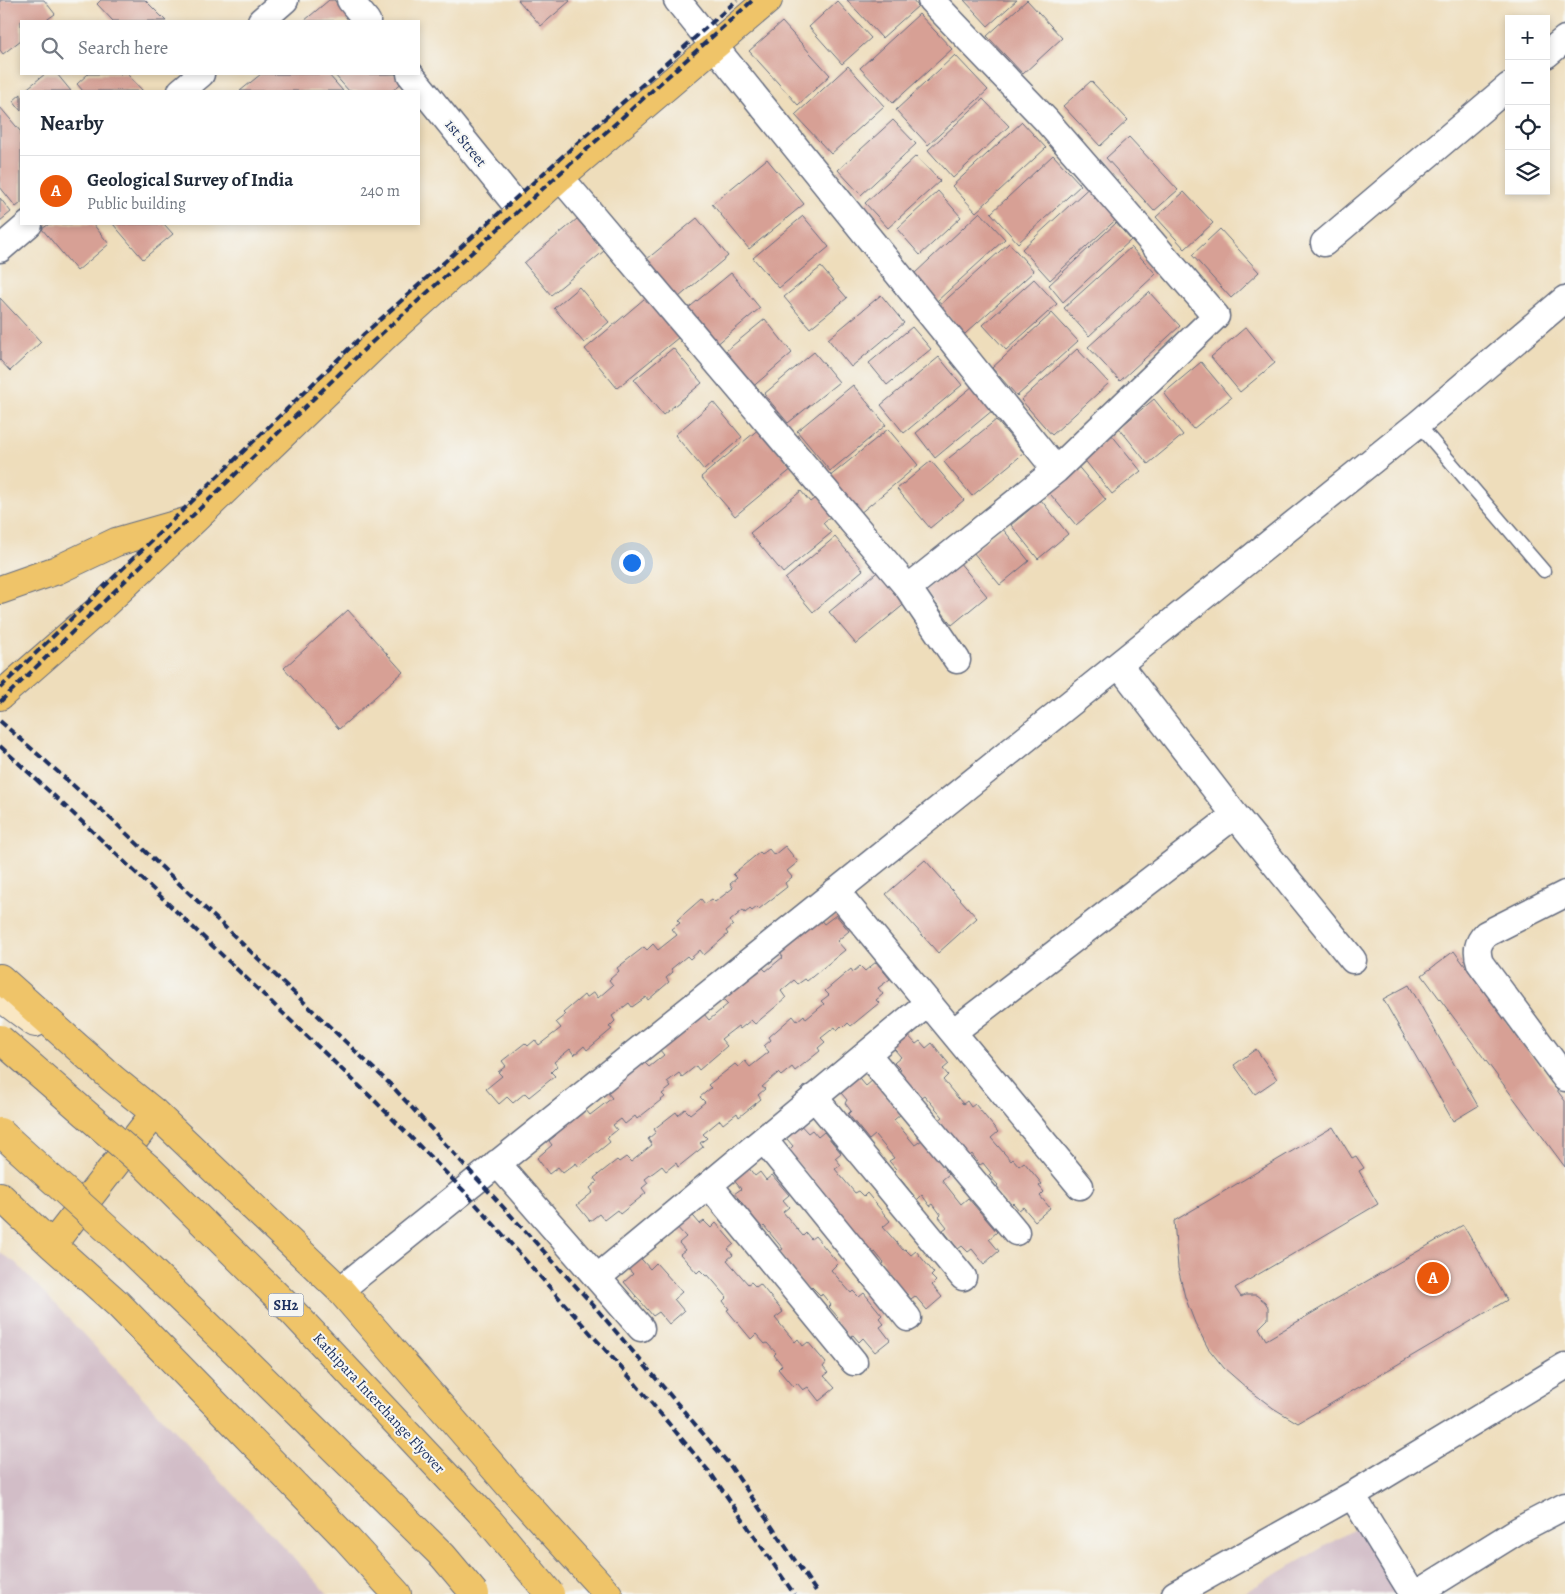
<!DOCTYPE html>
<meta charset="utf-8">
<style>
:root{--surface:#fff;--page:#f6f6f7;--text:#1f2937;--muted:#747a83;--line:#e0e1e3;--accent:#ea580c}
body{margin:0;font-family:Alegreya,serif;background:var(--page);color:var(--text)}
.controls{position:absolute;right:15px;top:15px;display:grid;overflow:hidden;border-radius:0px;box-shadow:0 2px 8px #0003}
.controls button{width:45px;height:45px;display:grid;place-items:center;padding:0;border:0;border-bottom:1px solid var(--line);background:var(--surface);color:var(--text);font:25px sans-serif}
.you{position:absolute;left:631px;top:562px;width:18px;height:18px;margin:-12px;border:4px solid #fff;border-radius:50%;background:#1a73e8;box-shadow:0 0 0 8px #1a73e833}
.badge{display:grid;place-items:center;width:32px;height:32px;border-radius:50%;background:var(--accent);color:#fff;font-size:16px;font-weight:700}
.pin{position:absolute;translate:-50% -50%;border:2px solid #fff;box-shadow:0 1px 5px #0006}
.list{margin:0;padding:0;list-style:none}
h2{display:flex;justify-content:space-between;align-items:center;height:65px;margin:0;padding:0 20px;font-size:21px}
h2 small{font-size:16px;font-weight:400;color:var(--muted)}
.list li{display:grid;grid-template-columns:32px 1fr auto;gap:15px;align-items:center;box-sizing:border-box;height:70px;padding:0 20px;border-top:1px solid var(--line)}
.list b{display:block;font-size:19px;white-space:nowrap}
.list p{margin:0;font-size:16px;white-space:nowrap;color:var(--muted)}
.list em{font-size:16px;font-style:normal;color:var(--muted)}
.icon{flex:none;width:28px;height:28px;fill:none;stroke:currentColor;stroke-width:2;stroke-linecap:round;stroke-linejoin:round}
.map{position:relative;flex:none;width:1565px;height:1594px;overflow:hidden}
.search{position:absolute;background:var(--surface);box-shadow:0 2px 8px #0003;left:20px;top:20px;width:400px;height:55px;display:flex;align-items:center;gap:12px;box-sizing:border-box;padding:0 18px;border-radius:0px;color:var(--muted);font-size:19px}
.panel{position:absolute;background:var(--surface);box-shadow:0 2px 8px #0003;left:20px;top:90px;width:400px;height:135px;border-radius:0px}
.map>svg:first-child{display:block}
</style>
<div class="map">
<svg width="1565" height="1594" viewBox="0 0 1565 1594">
<rect width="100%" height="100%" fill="#f6f6f2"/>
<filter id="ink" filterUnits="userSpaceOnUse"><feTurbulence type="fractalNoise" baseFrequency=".02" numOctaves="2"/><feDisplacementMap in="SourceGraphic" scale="10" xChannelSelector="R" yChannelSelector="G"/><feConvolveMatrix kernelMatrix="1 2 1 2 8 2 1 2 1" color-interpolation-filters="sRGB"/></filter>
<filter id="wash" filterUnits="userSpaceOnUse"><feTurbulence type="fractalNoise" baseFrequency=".0096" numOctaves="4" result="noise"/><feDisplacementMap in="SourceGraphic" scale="20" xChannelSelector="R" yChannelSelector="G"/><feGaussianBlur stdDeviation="1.12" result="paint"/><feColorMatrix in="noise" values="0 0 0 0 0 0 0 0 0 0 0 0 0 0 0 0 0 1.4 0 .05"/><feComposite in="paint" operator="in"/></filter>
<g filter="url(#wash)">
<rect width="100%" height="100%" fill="#edb"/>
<path fill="#d2bdc7" d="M 0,1253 L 16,1263 L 328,1594 L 0,1594 Z
M 1375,1517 L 1413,1594 L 1242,1594 Z"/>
<g id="blocks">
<path fill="#d7a095" d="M 0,0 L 44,0 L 55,14 L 45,21 L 21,21 L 21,40 L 3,54 L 0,50 Z
M 101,0 L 145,0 L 166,21 L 113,21 L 97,4 Z
M 329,0 L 334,0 L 352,21 L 304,21 Z
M 518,0 L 569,0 L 570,1 L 541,26 Z
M 847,0 L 913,0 L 918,6 L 882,38 Z
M 964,0 L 1017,0 L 988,26 Z
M 1027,0 L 1062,38 L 1023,74 L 987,36 Z
M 837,1 L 871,38 L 842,64 L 809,27 Z
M 919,14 L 952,49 L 893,103 L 860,68 Z
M 782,22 L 830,75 L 798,105 L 749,51 Z
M 955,55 L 988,90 L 928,145 L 896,110 Z
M 848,66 L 884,106 L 831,154 L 795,115 Z
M 45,74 L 57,74 L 71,91 L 24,91 Z
M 88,74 L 127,74 L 143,91 L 83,91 L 77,84 Z
M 261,74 L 328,74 L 343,91 L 240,91 Z
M 334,74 L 397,74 L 404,81 L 392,91 L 349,91 Z
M 1091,81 L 1128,120 L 1100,146 L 1063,106 Z
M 21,94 L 21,111 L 13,101 Z
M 983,99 L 1009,126 L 953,178 L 928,150 Z
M 0,107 L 21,132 L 21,203 L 16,207 L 0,187 Z
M 893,120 L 916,144 L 861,195 L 838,170 Z
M 1022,122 L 1046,148 L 976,212 L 952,186 Z
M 1129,137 L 1178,190 L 1154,211 L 1106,158 Z
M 1053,155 L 1081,185 L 1018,243 L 991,213 Z
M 916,156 L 940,181 L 888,228 L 865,203 Z
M 767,159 L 804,204 L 749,249 L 712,204 Z
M 1094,183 L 1122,214 L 1050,280 L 1022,249 Z
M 938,191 L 961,217 L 920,255 L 897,229 Z
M 1184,192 L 1213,223 L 1185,249 L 1156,217 Z
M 0,198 L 11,212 L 0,221 Z
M 980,212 L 1005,239 L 937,301 L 913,275 Z
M 803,216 L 829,247 L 779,288 L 753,258 Z
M 697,218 L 728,256 L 673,302 L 641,264 Z
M 577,219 L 604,251 L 551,295 L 524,263 Z
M 1116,223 L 1131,240 L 1063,302 L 1049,285 Z
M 49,224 L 93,224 L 109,244 L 77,271 L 42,229 Z
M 113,224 L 164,224 L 173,234 L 143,259 Z
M 1220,229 L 1259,272 L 1231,298 L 1192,255 Z
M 1009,243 L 1034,271 L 965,334 L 939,306 Z
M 1131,247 L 1156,274 L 1089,336 L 1064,308 Z
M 821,267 L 847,298 L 810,328 L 784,297 Z
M 731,273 L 760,308 L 709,351 L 680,315 Z
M 1034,279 L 1057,304 L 1006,350 L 983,325 Z
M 579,287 L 609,322 L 584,343 L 554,308 Z
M 1149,292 L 1180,326 L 1120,381 L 1088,347 Z
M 651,293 L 684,333 L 617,388 L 585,349 Z
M 881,295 L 904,323 L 851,367 L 828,339 Z
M 0,298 L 41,342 L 10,371 L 0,360 Z
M 1052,313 L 1078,341 L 1017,396 L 992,368 Z
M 765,319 L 792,353 L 749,390 L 721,355 Z
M 912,327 L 931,349 L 887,385 L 869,363 Z
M 1246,327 L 1275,363 L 1240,392 L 1211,357 Z
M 673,348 L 702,383 L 663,415 L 634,380 Z
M 1077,349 L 1109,383 L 1052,435 L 1021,400 Z
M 814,352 L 839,382 L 788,423 L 764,394 Z
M 939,357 L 962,385 L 904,433 L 881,405 Z
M 1201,362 L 1231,398 L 1193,429 L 1164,393 Z
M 853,385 L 886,425 L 830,471 L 797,431 Z
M 973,386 L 993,410 L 935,458 L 916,433 Z
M 1154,399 L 1183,435 L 1148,464 L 1119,428 Z
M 713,402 L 742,437 L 704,470 L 675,435 Z
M 996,420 L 1024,453 L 972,496 L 944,462 Z
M 760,428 L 793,468 L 735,516 L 701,477 Z
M 888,429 L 918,465 L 853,519 L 823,482 Z
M 1111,434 L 1141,471 L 1112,494 L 1083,458 Z
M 931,461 L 964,500 L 930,528 L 897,489 Z
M 1076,464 L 1106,500 L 1076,525 L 1046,489 Z
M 801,491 L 810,502 L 819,495 L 834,513 L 823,523 L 831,533 L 783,573 L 750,533 Z
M 1041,500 L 1068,534 L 1038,559 L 1011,525 Z
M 1002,528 L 1029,561 L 1000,585 L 973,552 Z
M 835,537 L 863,570 L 813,612 L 785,579 Z
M 959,562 L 987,596 L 952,625 L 925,590 Z
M 881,569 L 907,602 L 856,644 L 829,612 Z
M 348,610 L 403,672 L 339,729 L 284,668 Z
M 785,846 L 798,862 L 787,871 L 792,877 L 785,883 L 787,887 L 759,909 L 757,907 L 752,911 L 750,909 L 745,913 L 743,910 L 730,921 L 733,925 L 726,931 L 728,934 L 704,955 L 700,950 L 690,959 L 687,956 L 671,969 L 673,972 L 666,978 L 669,982 L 648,1000 L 646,997 L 632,1007 L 629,1003 L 612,1016 L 615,1021 L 609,1027 L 612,1029 L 587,1050 L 584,1046 L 574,1055 L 570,1049 L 554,1062 L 557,1066 L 551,1072 L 555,1076 L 529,1097 L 525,1093 L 513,1103 L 507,1097 L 499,1104 L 486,1089 L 502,1076 L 498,1072 L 506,1066 L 502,1061 L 525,1043 L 528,1046 L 535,1040 L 539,1045 L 561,1028 L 556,1022 L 565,1015 L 563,1013 L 584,995 L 586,998 L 594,992 L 598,998 L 613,985 L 609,980 L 619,971 L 617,968 L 644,947 L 647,950 L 653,944 L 658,950 L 677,935 L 672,929 L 680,923 L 677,920 L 701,899 L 705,904 L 712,899 L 715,902 L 733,888 L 730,884 L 737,878 L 733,874 L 760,852 L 762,854 L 769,849 L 774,855 Z
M 925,860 L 977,918 L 938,953 L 886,894 Z
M 836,915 L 849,931 L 837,941 L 845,950 L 807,981 L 805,979 L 798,984 L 794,980 L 781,991 L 786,998 L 755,1024 L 751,1020 L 740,1029 L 738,1026 L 721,1039 L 727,1046 L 699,1070 L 696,1066 L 682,1077 L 679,1073 L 667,1082 L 671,1087 L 662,1094 L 665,1097 L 637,1119 L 635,1116 L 625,1124 L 621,1119 L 613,1125 L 617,1130 L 607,1138 L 610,1142 L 579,1167 L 576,1163 L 563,1173 L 558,1167 L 549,1174 L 537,1158 L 552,1145 L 549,1141 L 556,1135 L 553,1131 L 585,1109 L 590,1115 L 612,1098 L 607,1092 L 644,1062 L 649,1067 L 664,1055 L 659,1049 L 704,1014 L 709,1020 L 728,1004 L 723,999 L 752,969 L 756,974 L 763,968 L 766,971 L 783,957 L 780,953 L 788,948 L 784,943 L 820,919 L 824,924 Z
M 1454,951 L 1565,1101 L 1565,1167 L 1422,975 Z
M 876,962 L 890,979 L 878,988 L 883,994 L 876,1000 L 879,1003 L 851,1026 L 848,1023 L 843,1028 L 841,1026 L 837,1030 L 835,1027 L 821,1038 L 825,1042 L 818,1048 L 820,1051 L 795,1071 L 792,1067 L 781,1076 L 778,1073 L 762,1087 L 765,1089 L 758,1095 L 761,1099 L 739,1117 L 737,1113 L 723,1124 L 720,1120 L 703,1134 L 707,1138 L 700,1143 L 703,1147 L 678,1167 L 676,1163 L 666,1171 L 662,1166 L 645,1179 L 648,1183 L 642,1188 L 646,1193 L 620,1214 L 617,1210 L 604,1220 L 599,1214 L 590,1221 L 577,1205 L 593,1192 L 590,1188 L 597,1182 L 594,1178 L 617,1160 L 619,1162 L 626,1157 L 631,1162 L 652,1145 L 648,1139 L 656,1132 L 654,1129 L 676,1112 L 678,1115 L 685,1109 L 690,1114 L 705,1102 L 700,1097 L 711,1088 L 708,1085 L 735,1064 L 738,1067 L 745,1061 L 750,1067 L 769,1052 L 764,1046 L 771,1040 L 769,1037 L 793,1016 L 797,1021 L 804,1015 L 806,1019 L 824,1004 L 821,1001 L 829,995 L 825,991 L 851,969 L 853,972 L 860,966 L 865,971 Z
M 1409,985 L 1478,1106 L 1453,1121 L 1383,999 Z
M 903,1030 L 916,1044 L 920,1041 L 926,1048 L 932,1043 L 949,1064 L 943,1069 L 948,1075 L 943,1080 L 963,1104 L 967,1101 L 971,1107 L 975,1104 L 998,1132 L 991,1138 L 1011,1161 L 1013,1159 L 1019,1166 L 1024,1162 L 1042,1184 L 1039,1186 L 1044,1192 L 1040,1196 L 1050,1208 L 1035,1221 L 1023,1207 L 1019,1210 L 1013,1203 L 1009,1207 L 994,1189 L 998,1185 L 989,1175 L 991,1173 L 983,1163 L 980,1165 L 972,1154 L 967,1159 L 938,1121 L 943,1117 L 924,1095 L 921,1097 L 916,1090 L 913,1093 L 896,1074 L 901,1070 L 894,1063 L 901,1057 L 889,1043 Z
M 1256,1049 L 1277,1079 L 1255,1094 L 1234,1065 Z
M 854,1072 L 866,1086 L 873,1080 L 901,1114 L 894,1120 L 915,1145 L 922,1140 L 949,1174 L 942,1180 L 961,1204 L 968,1198 L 997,1232 L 989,1239 L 999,1251 L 984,1264 L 972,1249 L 968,1252 L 962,1246 L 958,1249 L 943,1230 L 947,1227 L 939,1217 L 941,1215 L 933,1204 L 930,1206 L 922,1195 L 917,1200 L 894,1171 L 896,1169 L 889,1161 L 894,1158 L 875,1135 L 869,1140 L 848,1114 L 851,1111 L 845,1103 L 847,1100 L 836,1087 Z
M 796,1120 L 808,1133 L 812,1130 L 818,1137 L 824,1132 L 841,1153 L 835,1158 L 841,1165 L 835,1169 L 855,1193 L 859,1191 L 864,1196 L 867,1193 L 890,1221 L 883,1227 L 903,1250 L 905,1249 L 911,1255 L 916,1251 L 934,1273 L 931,1276 L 936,1281 L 932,1285 L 942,1297 L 927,1310 L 915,1296 L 911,1299 L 905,1292 L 901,1296 L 886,1278 L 890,1274 L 882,1265 L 884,1263 L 875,1252 L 872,1254 L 830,1210 L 835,1206 L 787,1152 L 793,1146 L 781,1132 Z
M 1333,1127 L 1352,1158 L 1356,1156 L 1364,1168 L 1359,1171 L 1378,1204 L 1235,1288 L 1241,1297 L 1245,1295 L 1256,1295 L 1265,1302 L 1268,1307 L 1268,1319 L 1259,1328 L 1266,1340 L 1463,1225 L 1507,1300 L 1298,1423 L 1273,1408 L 1248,1389 L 1224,1368 L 1208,1348 L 1195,1323 L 1185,1297 L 1178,1268 L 1174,1221 Z
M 744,1162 L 755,1176 L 760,1172 L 766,1180 L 772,1175 L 789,1195 L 783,1200 L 789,1207 L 783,1212 L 803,1236 L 806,1233 L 811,1239 L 815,1236 L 838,1263 L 831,1270 L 851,1293 L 853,1291 L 859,1297 L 864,1293 L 882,1315 L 879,1318 L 884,1324 L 880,1327 L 890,1340 L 875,1352 L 863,1338 L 859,1342 L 853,1335 L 849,1338 L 833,1320 L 838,1317 L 829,1307 L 831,1305 L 822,1294 L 821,1296 L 811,1286 L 807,1290 L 778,1252 L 783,1249 L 764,1226 L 761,1229 L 756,1221 L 752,1225 L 736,1206 L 741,1201 L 734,1194 L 741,1189 L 729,1174 Z
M 688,1210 L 700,1224 L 704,1221 L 711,1228 L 716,1223 L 734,1244 L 728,1249 L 733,1255 L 727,1260 L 748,1284 L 751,1282 L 756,1287 L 760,1284 L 783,1312 L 775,1318 L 795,1342 L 798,1339 L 803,1346 L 808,1342 L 826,1363 L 823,1367 L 828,1373 L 824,1376 L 835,1388 L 819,1401 L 808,1387 L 803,1390 L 797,1383 L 793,1387 L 778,1369 L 782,1365 L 774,1355 L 776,1353 L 767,1343 L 765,1344 L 756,1334 L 751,1339 L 727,1310 L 729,1309 L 723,1301 L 727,1297 L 708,1275 L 706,1276 L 700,1270 L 697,1273 L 680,1254 L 685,1250 L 679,1243 L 686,1237 L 673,1223 Z
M 636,1253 L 650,1269 L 656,1263 L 682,1292 L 674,1299 L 684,1311 L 669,1324 L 659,1312 L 653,1316 L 624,1282 L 633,1274 L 624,1264 Z"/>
</g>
</g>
<g filter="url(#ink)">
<use href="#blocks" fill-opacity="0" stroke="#656c7f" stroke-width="1"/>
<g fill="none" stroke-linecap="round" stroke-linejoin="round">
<g stroke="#656c7f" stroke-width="15">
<path id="lane" d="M 1418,424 L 1544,571"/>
</g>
<g stroke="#656c7f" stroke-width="29">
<path id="street" d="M 350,0 L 367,21
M 677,0 L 1056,470
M 261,21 L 285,0
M 1546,55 L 1565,39
M 410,74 L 522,212
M 181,91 L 201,74
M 560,177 L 908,588 L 957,660
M 1324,243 L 1509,86
M 0,249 L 29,224
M 908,588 L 1056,470 L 1216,316 L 1046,120 L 931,0
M 1119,665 L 1235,815 L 1353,960
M 836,891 L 1080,1186
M 1565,894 L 1486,934 C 1477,943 1476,951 1480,963 L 1565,1078
M 953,1032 L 1235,815
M 867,1054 L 1016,1232
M 814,1097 L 963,1277
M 764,1140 L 908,1318
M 497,1163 L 641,1328
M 709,1185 L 854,1362
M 598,1277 L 928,1003
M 340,1290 L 1418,424 L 1565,299
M 1352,1495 L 1413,1594
M 1175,1594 L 1352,1495 L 1565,1366
M 1416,1594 L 1519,1530 L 1565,1506"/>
</g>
<g stroke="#656c7f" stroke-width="30">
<path id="secondary" d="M 0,997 L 35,1023"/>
</g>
<g stroke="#656c7f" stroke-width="30">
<path id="primary" d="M 0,590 L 57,570 L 116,542 L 189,521
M 0,696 L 97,611 L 195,519 L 387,334 L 560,177 L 768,0
M 0,978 L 113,1079 L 155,1113 L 340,1290 L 509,1485 L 608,1594
M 0,1196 L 52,1245 L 118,1304 L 346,1538 L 397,1594
M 52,1245 L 155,1113"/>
</g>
<use href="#lane" stroke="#fff" stroke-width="12"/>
<use href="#street" stroke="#fff" stroke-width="26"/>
<use href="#secondary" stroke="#f9e7c3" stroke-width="28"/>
<use href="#primary" stroke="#efc469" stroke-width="28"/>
<path stroke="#1b2f5e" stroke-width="4" stroke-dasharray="8 4" stroke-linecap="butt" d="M 0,688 L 364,334 L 737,0
M 0,702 L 370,344 L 753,0
M 0,721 L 107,815 L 391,1085 L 594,1306 L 729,1464 L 818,1594
M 0,746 L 91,830 L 375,1101 L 464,1191 L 633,1381 L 712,1475 L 794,1594"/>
<g stroke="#656c7f" stroke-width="30" stroke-linecap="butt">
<path id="primary-bridge" d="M 0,1039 L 147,1167 L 288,1307 L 490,1522 L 550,1594
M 0,1132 L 127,1247 L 238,1354 L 443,1556 L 475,1594"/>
</g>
<use href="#primary-bridge" stroke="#efc469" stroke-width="28"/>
</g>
</g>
<g text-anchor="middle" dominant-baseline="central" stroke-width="4" stroke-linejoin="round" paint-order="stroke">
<rect fill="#f6f6f2" stroke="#5d6b8a" stroke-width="1" x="268.5" y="1293.5" width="35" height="23" rx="4"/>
<g font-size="14" font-weight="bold" fill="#1b2f5e">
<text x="286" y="1305">SH2</text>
</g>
<g font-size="15" fill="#1b2f5e" stroke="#f6f6f2">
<text transform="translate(466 143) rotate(51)">1st Street</text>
<text transform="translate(379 1403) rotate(47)">Kathipara Interchange Flyover</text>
</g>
</g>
</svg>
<div class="controls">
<button>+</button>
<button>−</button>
<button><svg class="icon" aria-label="locate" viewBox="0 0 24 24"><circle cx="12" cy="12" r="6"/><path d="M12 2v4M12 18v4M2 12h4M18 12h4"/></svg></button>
<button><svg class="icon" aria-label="layers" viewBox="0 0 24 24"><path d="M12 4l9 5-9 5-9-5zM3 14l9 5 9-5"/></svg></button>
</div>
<div class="you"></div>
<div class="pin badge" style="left:1433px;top:1278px">A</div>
<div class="search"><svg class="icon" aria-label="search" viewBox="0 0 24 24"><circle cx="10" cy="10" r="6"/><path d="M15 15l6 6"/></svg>Search here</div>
<section class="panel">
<h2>Nearby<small></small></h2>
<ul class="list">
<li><span class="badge">A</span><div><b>Geological Survey of India</b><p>Public building</p></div><em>240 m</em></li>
</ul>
</section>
</div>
